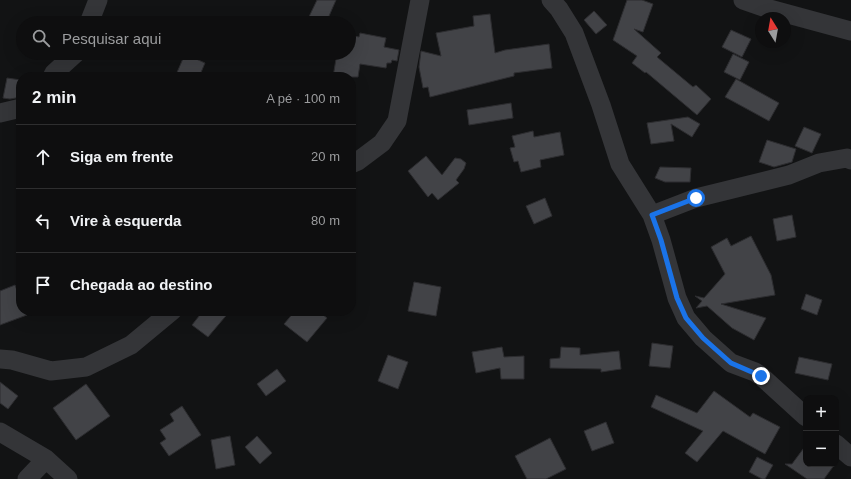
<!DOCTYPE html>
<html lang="pt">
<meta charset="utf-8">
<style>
:root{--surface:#0e0e0f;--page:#1c1c1d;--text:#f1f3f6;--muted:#9b9c9e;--line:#2e2e2f}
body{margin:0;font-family:Arial,sans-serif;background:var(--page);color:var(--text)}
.controls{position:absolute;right:12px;bottom:12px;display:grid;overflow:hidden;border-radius:8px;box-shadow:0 4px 16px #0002}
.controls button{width:36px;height:36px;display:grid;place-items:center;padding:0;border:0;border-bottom:1px solid var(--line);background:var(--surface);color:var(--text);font:20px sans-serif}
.compass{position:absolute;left:755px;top:12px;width:36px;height:36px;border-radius:50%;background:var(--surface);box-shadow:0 4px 16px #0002;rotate:349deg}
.stop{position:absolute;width:12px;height:12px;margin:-9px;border:3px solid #1a73e8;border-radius:50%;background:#fff}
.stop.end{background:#1a73e8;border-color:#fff;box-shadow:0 1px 4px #0008}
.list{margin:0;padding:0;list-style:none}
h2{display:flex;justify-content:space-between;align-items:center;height:52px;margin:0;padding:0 16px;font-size:17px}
h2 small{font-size:13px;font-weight:400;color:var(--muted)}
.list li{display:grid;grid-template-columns:26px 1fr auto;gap:12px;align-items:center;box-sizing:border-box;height:64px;padding:0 16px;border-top:1px solid var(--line)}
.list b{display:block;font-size:15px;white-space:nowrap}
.list em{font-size:13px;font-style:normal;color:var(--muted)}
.icon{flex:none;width:22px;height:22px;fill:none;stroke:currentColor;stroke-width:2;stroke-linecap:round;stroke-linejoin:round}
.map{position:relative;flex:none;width:851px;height:479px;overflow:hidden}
.search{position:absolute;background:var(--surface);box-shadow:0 4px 16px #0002;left:16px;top:16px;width:340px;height:44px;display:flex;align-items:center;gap:10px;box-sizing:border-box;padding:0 14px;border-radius:22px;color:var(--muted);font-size:15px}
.panel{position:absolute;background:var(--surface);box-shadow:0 4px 16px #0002;left:16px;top:72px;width:340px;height:244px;border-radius:16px}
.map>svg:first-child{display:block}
</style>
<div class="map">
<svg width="851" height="479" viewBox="0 0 851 479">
<rect width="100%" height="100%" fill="#121314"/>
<path fill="#424347" stroke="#2d2d30" d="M 317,0 L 336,0 L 326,23 L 306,23 Z
M 627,0 L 642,0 L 653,4 L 643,32 L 634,29 L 661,53 L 657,57 L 693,87 L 696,85 L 711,99 L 697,115 L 646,72 L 645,73 L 632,63 L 637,56 L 613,40 Z
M 594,11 L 607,25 L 596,34 L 584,20 Z
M 490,14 L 495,53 L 505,50 L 549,44 L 552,68 L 514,73 L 514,76 L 430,97 L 428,87 L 423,88 L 419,67 L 421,51 L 441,56 L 436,33 L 474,26 L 473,16 Z
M 731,30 L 751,39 L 742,57 L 722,47 Z
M 360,33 L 386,38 L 384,47 L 399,50 L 397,61 L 392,60 L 391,63 L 387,63 L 386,68 L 360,64 L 358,77 L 333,77 L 337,53 L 349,53 L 349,35 L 359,37 Z
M 185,54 L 205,63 L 199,77 L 175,77 Z
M 733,54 L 749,62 L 740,80 L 724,72 Z
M 7,78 L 21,80 L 21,97 L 10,99 L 3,98 Z
M 736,79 L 779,103 L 769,121 L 725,97 Z
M 511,103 L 513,118 L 469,125 L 467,110 Z
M 688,117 L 700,124 L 692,137 L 671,124 L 674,141 L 651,144 L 647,123 Z
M 804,127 L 821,134 L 812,153 L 795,146 Z
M 533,131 L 534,137 L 560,132 L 564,155 L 540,160 L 541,167 L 521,172 L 518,161 L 514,162 L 510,148 L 515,147 L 512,136 Z
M 767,140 L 796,149 L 792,162 L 774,167 L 759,162 Z
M 426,156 L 442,175 L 455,158 L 461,159 L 466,163 L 464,169 L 456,180 L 459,183 L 438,200 L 432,193 L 428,197 L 408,171 Z
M 660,167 L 691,168 L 690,182 L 665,182 L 655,178 Z
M 545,198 L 552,216 L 534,224 L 526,206 Z
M 792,215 L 796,237 L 777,241 L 773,219 Z
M 751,236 L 771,275 L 775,295 L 721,304 L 766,318 L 754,340 L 732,328 L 707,306 L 696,308 L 702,301 L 695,296 L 704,298 L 725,274 L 711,247 L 727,238 L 731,246 Z
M 414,282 L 441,287 L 436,316 L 408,311 Z
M 15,285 L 21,301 L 21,311 L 25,311 L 27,315 L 0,325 L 0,291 Z
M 806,294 L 822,300 L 817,315 L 801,309 Z
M 203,311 L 230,311 L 208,337 L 192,325 Z
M 295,311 L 318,311 L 327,318 L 307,342 L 284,324 Z
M 652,343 L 673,346 L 670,368 L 649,366 Z
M 502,347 L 504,357 L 524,356 L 524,379 L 501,379 L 500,368 L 476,373 L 472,352 Z
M 561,347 L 580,348 L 580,355 L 619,351 L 621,369 L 601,372 L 601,369 L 550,368 L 550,359 L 560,358 Z
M 388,355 L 408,362 L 398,389 L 378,381 Z
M 799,357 L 832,364 L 828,380 L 795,373 Z
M 277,369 L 286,381 L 266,396 L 257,384 Z
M 0,382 L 18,396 L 8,409 L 0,403 Z
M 86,384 L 110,416 L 76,440 L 53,408 Z
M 714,391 L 750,417 L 753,413 L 780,427 L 765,454 L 723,431 L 697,462 L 685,453 L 703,431 L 651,407 L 656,395 L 697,413 Z
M 182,406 L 201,435 L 169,456 L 160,443 L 166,439 L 160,430 L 174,421 L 170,414 Z
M 606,422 L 614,443 L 592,451 L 584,431 Z
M 230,436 L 235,465 L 216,469 L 211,440 Z
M 257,436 L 272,453 L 260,464 L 245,447 Z
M 550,438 L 566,469 L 546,479 L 527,479 L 515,456 Z
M 806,445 L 806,464 L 835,464 L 824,479 L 807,479 L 785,464 L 792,464 Z
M 757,457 L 773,465 L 765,479 L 762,479 L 749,472 Z"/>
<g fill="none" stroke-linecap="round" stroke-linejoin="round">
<path stroke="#343538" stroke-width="19" d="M 551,0 L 559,9 L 574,33 L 601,105 L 620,164 L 652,215 L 661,240 L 677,298 L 686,318 L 703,338 L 731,363 L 755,372 L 761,376 L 806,417
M 743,0 L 766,8 L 851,31
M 89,23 L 98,0
M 52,77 L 54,73 L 76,53
M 0,113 L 21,108
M 351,164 L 358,161 L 382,143 L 397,121 L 420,0
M 652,215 L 696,198 L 789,175 L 819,163 L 847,158 L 851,160
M 0,359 L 12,360 L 51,371 L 86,367 L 131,345 L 172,311
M 0,432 L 46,459 L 68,479
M 836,444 L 851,457
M 27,479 L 46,459"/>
</g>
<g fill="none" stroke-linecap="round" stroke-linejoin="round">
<path stroke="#1a73e8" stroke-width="5" d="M 696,198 L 652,215 L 661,240 L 677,298 L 686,318 L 703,338 L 731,363 L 761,376"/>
</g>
</svg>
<div class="controls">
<button>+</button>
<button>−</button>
</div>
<svg class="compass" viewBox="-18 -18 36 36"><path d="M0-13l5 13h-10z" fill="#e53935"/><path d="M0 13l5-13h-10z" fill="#9b9c9e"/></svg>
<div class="stop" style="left:696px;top:198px"></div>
<div class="stop end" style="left:761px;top:376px"></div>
<div class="search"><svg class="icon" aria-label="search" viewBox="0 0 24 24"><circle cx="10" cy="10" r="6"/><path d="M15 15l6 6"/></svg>Pesquisar aqui</div>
<section class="panel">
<h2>2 min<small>A pé · 100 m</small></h2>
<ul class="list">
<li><svg class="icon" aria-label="ahead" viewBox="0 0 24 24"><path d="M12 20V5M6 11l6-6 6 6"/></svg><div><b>Siga em frente</b></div><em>20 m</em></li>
<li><svg class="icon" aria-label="left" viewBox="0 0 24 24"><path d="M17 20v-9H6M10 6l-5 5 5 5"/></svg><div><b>Vire à esquerda</b></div><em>80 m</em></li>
<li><svg class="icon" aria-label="arrive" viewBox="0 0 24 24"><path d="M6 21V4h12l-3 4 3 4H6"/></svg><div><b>Chegada ao destino</b></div></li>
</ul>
</section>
</div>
